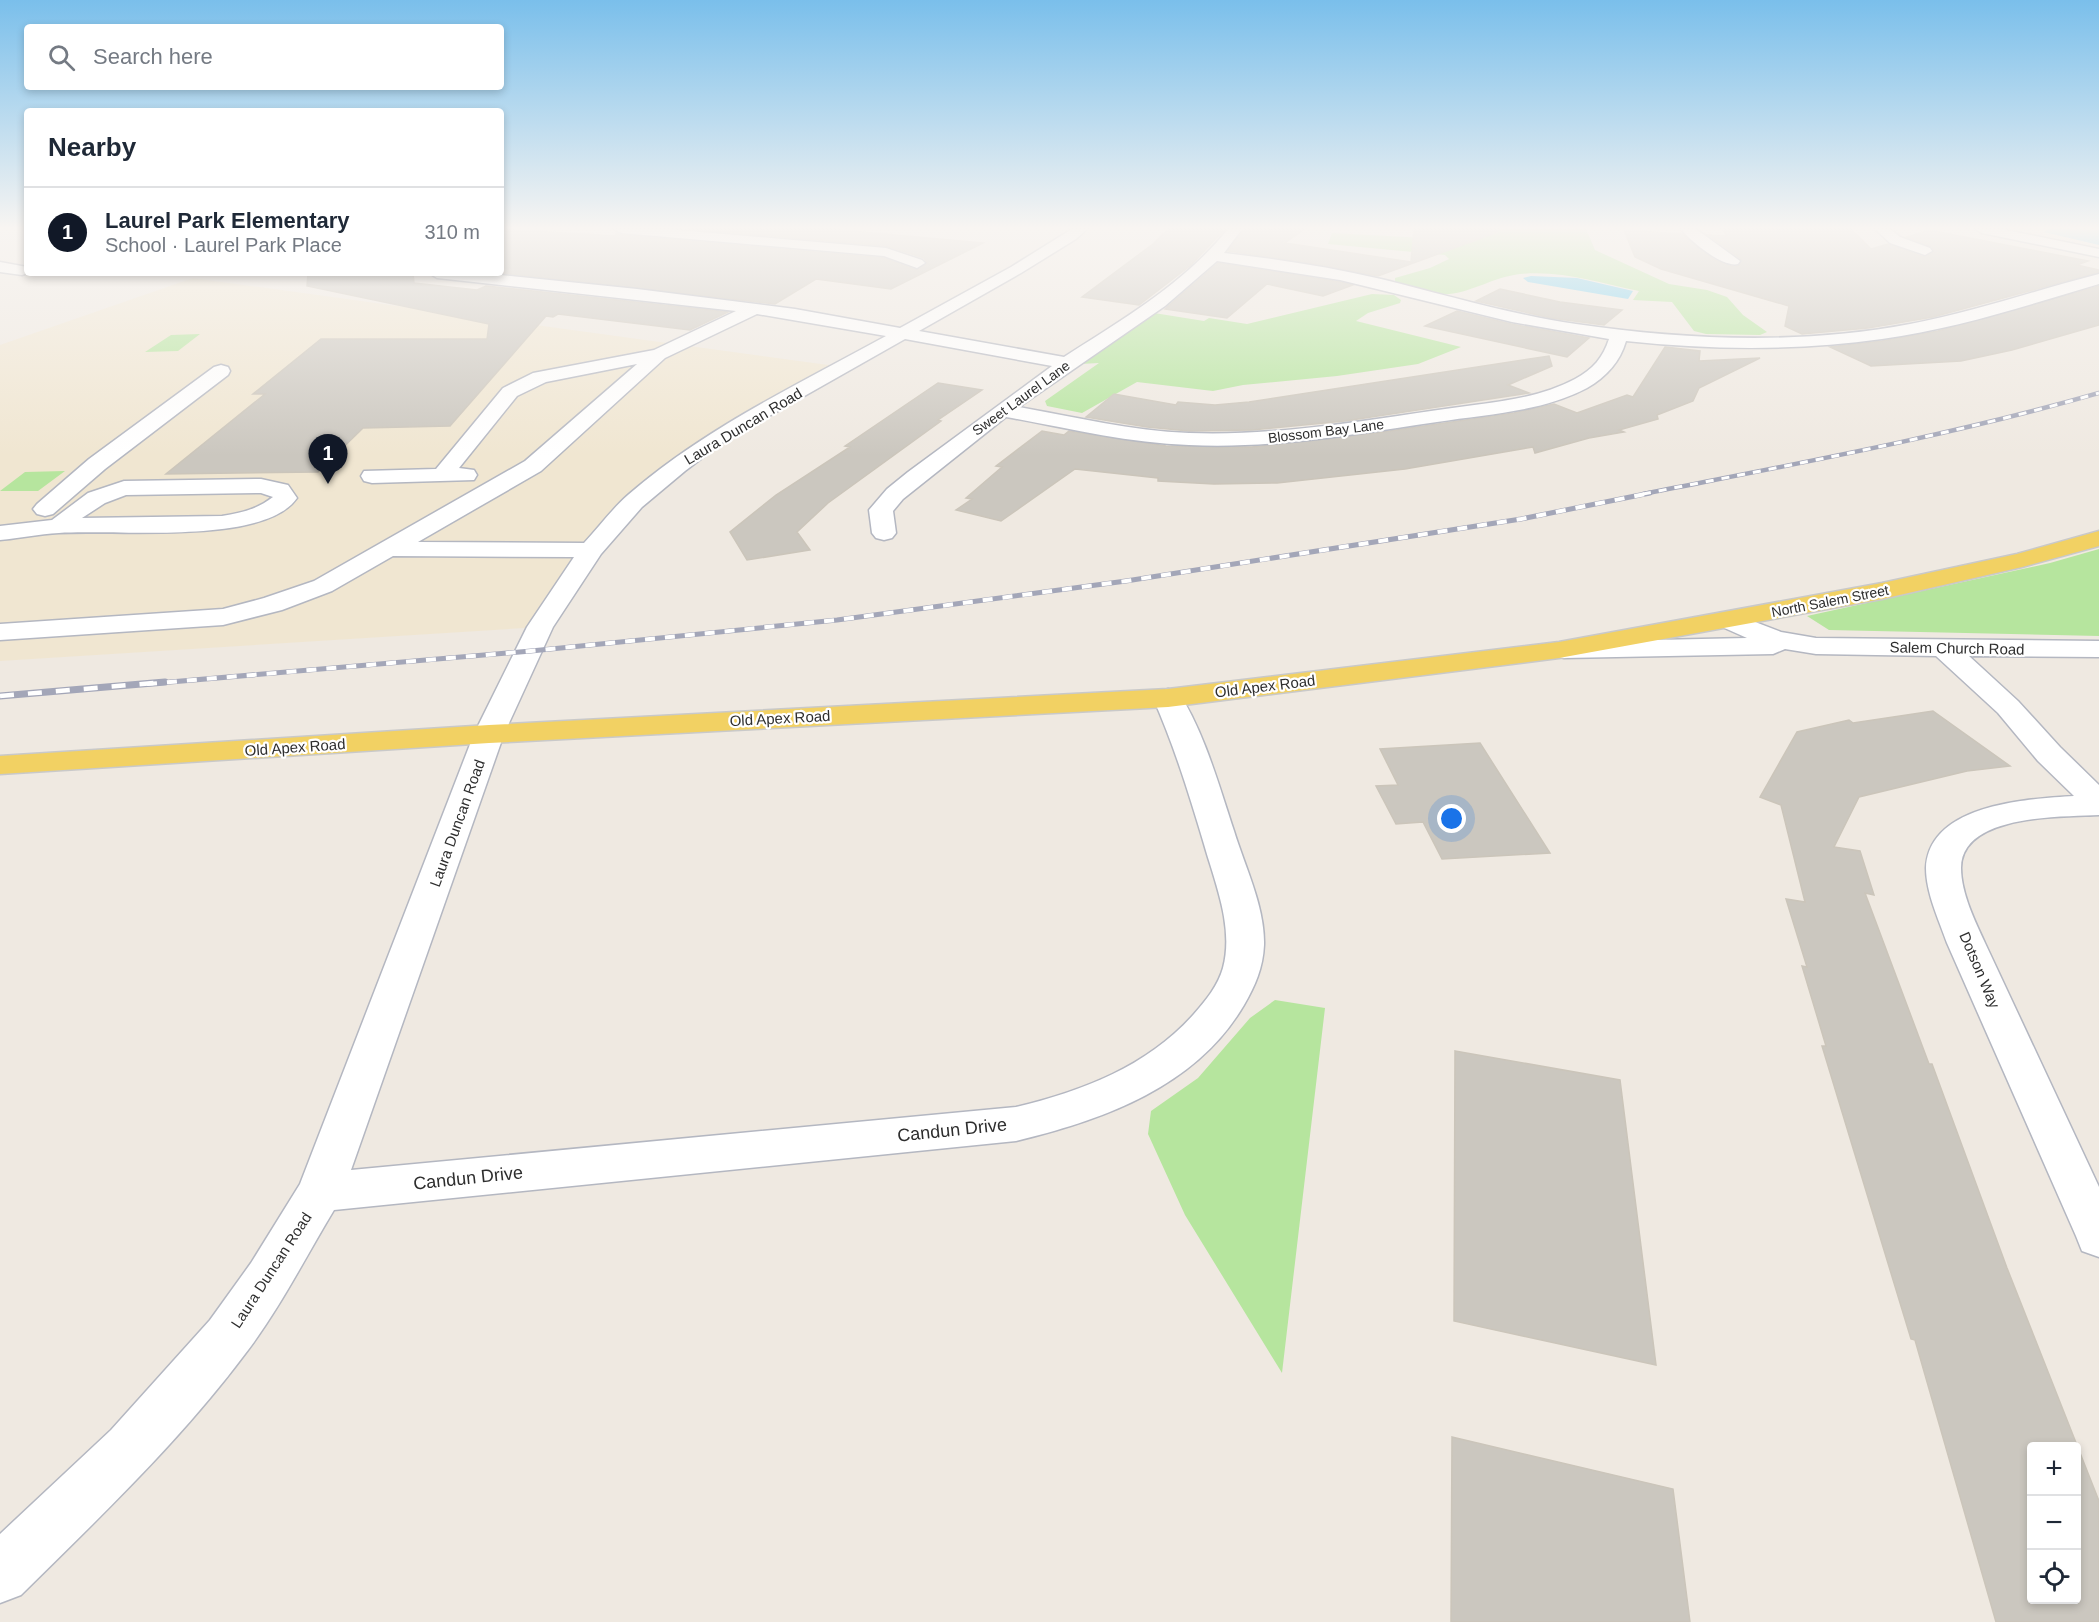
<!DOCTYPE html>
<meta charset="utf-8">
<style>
:root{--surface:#fff;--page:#f6f6f7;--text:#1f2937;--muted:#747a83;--line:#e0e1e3;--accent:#111827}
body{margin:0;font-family:Helvetica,sans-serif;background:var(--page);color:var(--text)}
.controls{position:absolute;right:18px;bottom:18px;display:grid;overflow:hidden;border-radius:6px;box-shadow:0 3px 9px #0003}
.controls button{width:54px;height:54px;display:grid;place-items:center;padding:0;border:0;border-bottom:2px solid var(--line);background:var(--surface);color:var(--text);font:30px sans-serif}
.you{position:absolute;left:1452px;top:819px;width:21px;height:21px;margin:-15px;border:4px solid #fff;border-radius:50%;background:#1a73e8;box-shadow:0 0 0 9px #1a73e833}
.badge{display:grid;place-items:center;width:39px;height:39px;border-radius:50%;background:var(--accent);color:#fff;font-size:20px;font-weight:700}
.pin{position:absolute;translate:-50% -50px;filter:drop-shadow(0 2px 3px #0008)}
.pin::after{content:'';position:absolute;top:32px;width:21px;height:18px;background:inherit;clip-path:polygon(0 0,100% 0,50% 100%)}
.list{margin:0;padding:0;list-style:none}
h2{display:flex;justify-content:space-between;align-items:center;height:78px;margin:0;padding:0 24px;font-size:26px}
h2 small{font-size:20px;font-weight:400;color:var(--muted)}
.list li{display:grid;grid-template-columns:39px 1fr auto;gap:18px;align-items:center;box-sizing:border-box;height:90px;padding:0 24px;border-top:2px solid var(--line)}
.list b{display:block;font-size:22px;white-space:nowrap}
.list p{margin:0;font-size:20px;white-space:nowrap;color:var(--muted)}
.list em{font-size:20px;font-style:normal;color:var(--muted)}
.icon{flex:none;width:33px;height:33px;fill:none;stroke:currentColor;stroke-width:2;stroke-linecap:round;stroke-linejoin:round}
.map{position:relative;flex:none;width:2099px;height:1622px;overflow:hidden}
.search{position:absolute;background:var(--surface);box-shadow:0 3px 9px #0003;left:24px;top:24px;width:480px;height:66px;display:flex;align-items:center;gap:15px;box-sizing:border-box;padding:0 21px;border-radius:6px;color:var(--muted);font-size:22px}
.panel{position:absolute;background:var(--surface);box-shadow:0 3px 9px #0003;left:24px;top:108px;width:480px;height:168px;border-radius:6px}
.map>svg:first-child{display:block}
</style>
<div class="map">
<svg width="2099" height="1622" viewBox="0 0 2099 1622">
<rect width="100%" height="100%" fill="#efe9e1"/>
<path fill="#f0e6d1" d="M 193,278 L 843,367 L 716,438 L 634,502 L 540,627 L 0,661 L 0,345 Z"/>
<path fill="#b6e59e" d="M 1463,229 L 1586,229 L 1595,250 L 1669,284 L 1707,290 L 1727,297 L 1743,315 L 1767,332 L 1760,335 L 1706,334 L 1694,331 L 1672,302 L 1633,300 L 1639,291 C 1599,283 1562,270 1520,274 C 1494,277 1472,292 1449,294 C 1431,295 1412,287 1395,283 L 1395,278 L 1430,268 L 1449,259 L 1445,255 L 1328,244 L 1332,233 L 1445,239 Z
M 1372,294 L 1394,295 L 1401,300 L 1400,303 L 1368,313 L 1356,321 L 1461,347 L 1418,364 L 1337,376 L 1243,385 L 1213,391 L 1137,382 L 1082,413 L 1047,406 L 1045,401 L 1099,363 L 1080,364 L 1154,313 L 1204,321 L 1209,318 L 1247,324 Z
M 200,334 L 178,351 L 145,352 L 171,335 Z
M 65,471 L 38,491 L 0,491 L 25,472 Z
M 2099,549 L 2099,636 L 1829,630 L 1807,616 L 2050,563 Z
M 1275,1000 L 1325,1008 L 1282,1373 L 1185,1215 L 1148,1134 L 1151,1111 L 1198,1078 L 1250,1018 Z"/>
<path fill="#75cff0" d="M 2049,229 L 2099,230 L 2099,245 L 2044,232 Z
M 1531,276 L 1577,278 L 1633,291 L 1628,299 L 1528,282 L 1523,278 Z"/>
<path fill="#cbc7bf" stroke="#cbc5ba" stroke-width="1.5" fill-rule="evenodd" d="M 501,229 L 616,236 L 616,233 L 621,235 L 884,258 L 916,270 L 927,263 L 924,258 L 886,246 L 689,229 L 830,229 L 983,243 L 891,289 L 816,279 L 775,304 L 501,273 Z
M 1168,229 L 1225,229 L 1191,265 L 1139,305 L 1082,297 L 1153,244 Z
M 1244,229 L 1304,229 L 1285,243 L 1411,262 L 1414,229 L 1498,229 L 1498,232 L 1378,276 L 1303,262 L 1228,251 Z
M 1722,229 L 1851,229 L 1871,249 L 1888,244 L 1924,257 L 1934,252 L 1932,247 L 1907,237 L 1929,230 L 2088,261 L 2077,265 L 2099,270 L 2099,272 L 1933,317 L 1868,328 L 1802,334 L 1785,326 L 1789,306 L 1661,269 L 1635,257 L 1624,230 L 1682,234 L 1715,260 L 1731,266 L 1738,266 L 1741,259 L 1708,235 L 1727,236 Z
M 1218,263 L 1340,282 L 1353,285 L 1323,296 L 1267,284 L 1227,318 L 1165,309 Z
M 308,273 L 413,273 L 414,283 L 477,290 L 486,286 L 728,312 L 690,330 L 558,314 L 553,317 L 546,316 L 450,426 L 363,428 L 318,472 L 166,474 L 265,394 L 253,394 L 321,339 L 487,339 L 489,324 L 307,286 Z
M 2099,286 L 2099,325 L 2012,350 L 1961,361 L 1871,366 L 1830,347 L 1882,341 L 1938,331 Z
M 1500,289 L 1560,302 L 1622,310 L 1604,325 L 1551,318 L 1476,301 Z
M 1457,311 L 1511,324 L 1589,338 L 1567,357 L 1425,326 Z
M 1665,347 L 1700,351 L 1699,361 L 1760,358 L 1699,388 L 1693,401 L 1657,415 L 1658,419 L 1619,430 L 1624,432 L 1589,438 L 1535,453 L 1533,447 L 1405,469 L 1277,483 L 1214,484 L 1158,481 L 1158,478 L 1075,469 L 1001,521 L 956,510 L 972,499 L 966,498 L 1002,467 L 996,466 L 1042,431 L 1064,435 L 1069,431 L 1166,446 L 1252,447 L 1376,433 L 1514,413 L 1554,404 L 1577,413 L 1627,395 L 1633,397 Z
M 1549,356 L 1552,366 L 1508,385 L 1529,393 L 1345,421 L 1252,430 L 1189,431 L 1147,427 L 1086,417 L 1114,394 L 1176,405 L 1178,402 L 1215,405 L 1249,402 Z
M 938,383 L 982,390 L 938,420 L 941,421 L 828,503 L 797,532 L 810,550 L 747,560 L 730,532 L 776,495 L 850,447 L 845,446 Z
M 1933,711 L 2010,766 L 1967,771 L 1859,797 L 1834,847 L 1860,851 L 1874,895 L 1865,893 L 1929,1064 L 1932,1064 L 2007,1268 L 2099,1501 L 2099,1622 L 1996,1622 L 1915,1340 L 1911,1339 L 1822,1046 L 1826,1046 L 1802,966 L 1807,967 L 1786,899 L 1805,902 L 1781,805 L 1760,797 L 1797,732 L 1849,720 L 1853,723 ZM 2031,1446 L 2076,1446 L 2076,1599 L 2031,1599 Z
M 1480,743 L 1550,853 L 1442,859 L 1423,822 L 1396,824 L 1376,786 L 1398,785 L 1380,749 Z
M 1455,1051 L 1620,1080 L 1656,1365 L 1454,1321 Z
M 1452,1437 L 1673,1489 L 1690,1622 L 1451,1622 Z"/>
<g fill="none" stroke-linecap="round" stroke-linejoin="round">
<g stroke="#b4b7c1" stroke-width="3">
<path id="minor" d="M 614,229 L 666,229 L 886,248 L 922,260 L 925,263 L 917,268 L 884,256 L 621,233 Z
M 1072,229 L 1087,229 L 1076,239 L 1021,273 L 919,331 L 1064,357 C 1123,319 1184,284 1228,229 L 1242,229 L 1224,253 C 1277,259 1329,267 1381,279 C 1446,295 1509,314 1576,324 C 1686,340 1800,345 1910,324 C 1974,312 2036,290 2099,274 L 2099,284 C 2028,305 1956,329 1882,339 C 1797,351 1711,350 1626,341 C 1620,362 1606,377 1587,388 C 1542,412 1487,414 1437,422 C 1355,434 1273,449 1189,445 C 1127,443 1067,428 1006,417 L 903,499 L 893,511 L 896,533 L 892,538 L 884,540 L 876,538 L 872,533 L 869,510 L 887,489 L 908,472 L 1052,366 L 905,339 L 723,442 L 685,471 L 642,507 L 601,554 L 553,627 L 504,734 L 351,1170 L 1016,1107 C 1083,1091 1148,1066 1194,1014 C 1206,1000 1218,986 1223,968 C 1234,927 1215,883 1204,844 C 1189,794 1174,745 1153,698 L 1158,692 L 1168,689 L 1178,692 C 1203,728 1220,789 1234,831 C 1245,867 1265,907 1264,945 C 1263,968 1255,986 1244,1005 C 1196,1087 1103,1120 1016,1141 L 334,1210 C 305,1258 279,1310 245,1354 C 179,1442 99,1518 21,1595 L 0,1603 L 0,1534 L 111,1430 L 210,1320 L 251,1263 L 300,1184 L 474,734 L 527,627 L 574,557 L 393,556 L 332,591 L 282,610 L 223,625 L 0,640 L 0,624 L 223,609 L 264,598 L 314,581 L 525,461 L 637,364 L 546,382 L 517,396 L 459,468 L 474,470 L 477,475 L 474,480 L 372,483 L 364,481 L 361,476 L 364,471 L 436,469 L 503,388 L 533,373 L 654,350 L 736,311 L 437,278 L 429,273 L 481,273 L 637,289 L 795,309 L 900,328 L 1011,267 ZM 1217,261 L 1340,280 L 1512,322 L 1609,339 C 1603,358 1593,369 1575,379 C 1534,401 1483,403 1438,410 C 1355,422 1274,436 1189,433 C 1132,431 1075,417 1019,407 L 1165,306 ZM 757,314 L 886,336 C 797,385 705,428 628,495 C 612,509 599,527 584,543 L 418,542 L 541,471 L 665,358 Z
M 1681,229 L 1696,229 L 1740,261 L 1738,264 C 1723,268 1690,241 1681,229 Z
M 1875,229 L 1890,229 L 1900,237 L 1930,248 L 1932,251 L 1925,255 L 1890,243 Z
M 1975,229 L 2001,229 L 2099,249 L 2099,257 L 1982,233 Z
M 0,262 L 27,267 L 28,273 L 22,275 L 0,272 Z
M 221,365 L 228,367 L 230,371 L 228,375 L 105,469 L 53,514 L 45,516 L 37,514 L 33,509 L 37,504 L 89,459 L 214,367 Z
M 261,479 L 288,485 L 297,498 C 264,546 114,529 59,533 C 39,534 20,538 0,540 L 0,526 L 52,520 L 88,493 L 124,481 ZM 261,493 L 273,497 C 258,509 241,513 222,516 L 82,518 L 105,503 L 126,495 Z
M 1729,612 L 1781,632 L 1816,638 L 2099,641 L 2099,657 L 1969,656 L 2018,701 L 2060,747 L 2099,785 L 2099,815 C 2062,817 1961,814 1961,868 C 1961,893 1975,921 1985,943 L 2099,1187 L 2099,1257 L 2082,1251 L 2076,1236 L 1947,943 C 1939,920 1926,893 1926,868 C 1929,804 2027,799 2074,796 L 2038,761 L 1998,713 L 1936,656 L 1816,654 L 1785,649 L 1773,654 L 1564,658 L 1554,656 L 1550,650 L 1554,644 L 1564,642 L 1747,638 L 1720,626 L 1716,620 L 1720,614 Z"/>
</g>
<g stroke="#c9c9c9" stroke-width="3">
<path id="major" d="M 2099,531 L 2099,546 L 2022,567 L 1882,599 L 1559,658 L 1168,707 L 489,743 L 0,774 L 0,756 L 489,725 L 1168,689 L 1559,642 L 1882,583 L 2017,554 Z"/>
</g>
<use href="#minor" fill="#fff" fill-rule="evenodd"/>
<use href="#major" fill="#f2d163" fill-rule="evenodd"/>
<g stroke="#a3a6b8" stroke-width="4.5">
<path id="rail-far2" d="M 1643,494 C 1795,464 1949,436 2099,393"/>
</g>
<g stroke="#a3a6b8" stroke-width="5">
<path id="rail-far1" d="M 147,684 L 531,651 L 837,620 L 1126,581 L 1521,519 L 1650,493"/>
</g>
<g stroke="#a3a6b8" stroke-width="7">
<path id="rail" d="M 0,696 L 165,682"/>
</g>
<use href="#rail-far2" stroke="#fff" stroke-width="3" stroke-dasharray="8" stroke-linecap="butt"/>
<use href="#rail-far1" stroke="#fff" stroke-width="4" stroke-dasharray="10" stroke-linecap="butt"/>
<use href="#rail" stroke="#fff" stroke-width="4.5" stroke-dasharray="14" stroke-linecap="butt"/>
</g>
<linearGradient id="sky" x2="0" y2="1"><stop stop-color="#7abfeb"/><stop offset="0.5" stop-color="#f8f5f2"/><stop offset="1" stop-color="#f8f5f2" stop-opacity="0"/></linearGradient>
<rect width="2099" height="456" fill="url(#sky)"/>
<g text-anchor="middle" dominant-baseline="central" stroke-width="4.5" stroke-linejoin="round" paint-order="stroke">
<g font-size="14" fill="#2e2e2e" stroke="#fff">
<text transform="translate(1021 398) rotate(-36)">Sweet Laurel Lane</text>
<text transform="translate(1326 431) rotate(-7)">Blossom Bay Lane</text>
<text transform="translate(1830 601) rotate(-11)">North Salem Street</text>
</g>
<g font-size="15" fill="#2e2e2e" stroke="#fff">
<text transform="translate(743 426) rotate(-31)">Laura Duncan Road</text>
<text transform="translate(1957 648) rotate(1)">Salem Church Road</text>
<text transform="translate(1265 686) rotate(-7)">Old Apex Road</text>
<text transform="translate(780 718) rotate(-3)">Old Apex Road</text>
<text transform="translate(295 747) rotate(-4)">Old Apex Road</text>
<text transform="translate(457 823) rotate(-70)">Laura Duncan Road</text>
<text transform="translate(1980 970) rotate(67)">Dotson Way</text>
<text transform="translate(271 1270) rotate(-57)">Laura Duncan Road</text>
</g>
<g font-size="18" fill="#2e2e2e" stroke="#fff">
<text transform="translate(952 1130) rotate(-6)">Candun Drive</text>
<text transform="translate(468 1178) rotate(-6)">Candun Drive</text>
</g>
</g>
</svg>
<div class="controls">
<button>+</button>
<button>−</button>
<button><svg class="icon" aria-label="locate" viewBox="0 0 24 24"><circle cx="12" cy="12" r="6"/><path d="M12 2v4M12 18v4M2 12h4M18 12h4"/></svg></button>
</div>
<div class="you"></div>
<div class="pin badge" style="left:328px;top:484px">1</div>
<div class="search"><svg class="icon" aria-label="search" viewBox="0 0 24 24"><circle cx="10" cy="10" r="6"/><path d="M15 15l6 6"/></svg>Search here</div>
<section class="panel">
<h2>Nearby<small></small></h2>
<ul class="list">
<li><span class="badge">1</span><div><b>Laurel Park Elementary</b><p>School · Laurel Park Place</p></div><em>310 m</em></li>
</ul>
</section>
</div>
